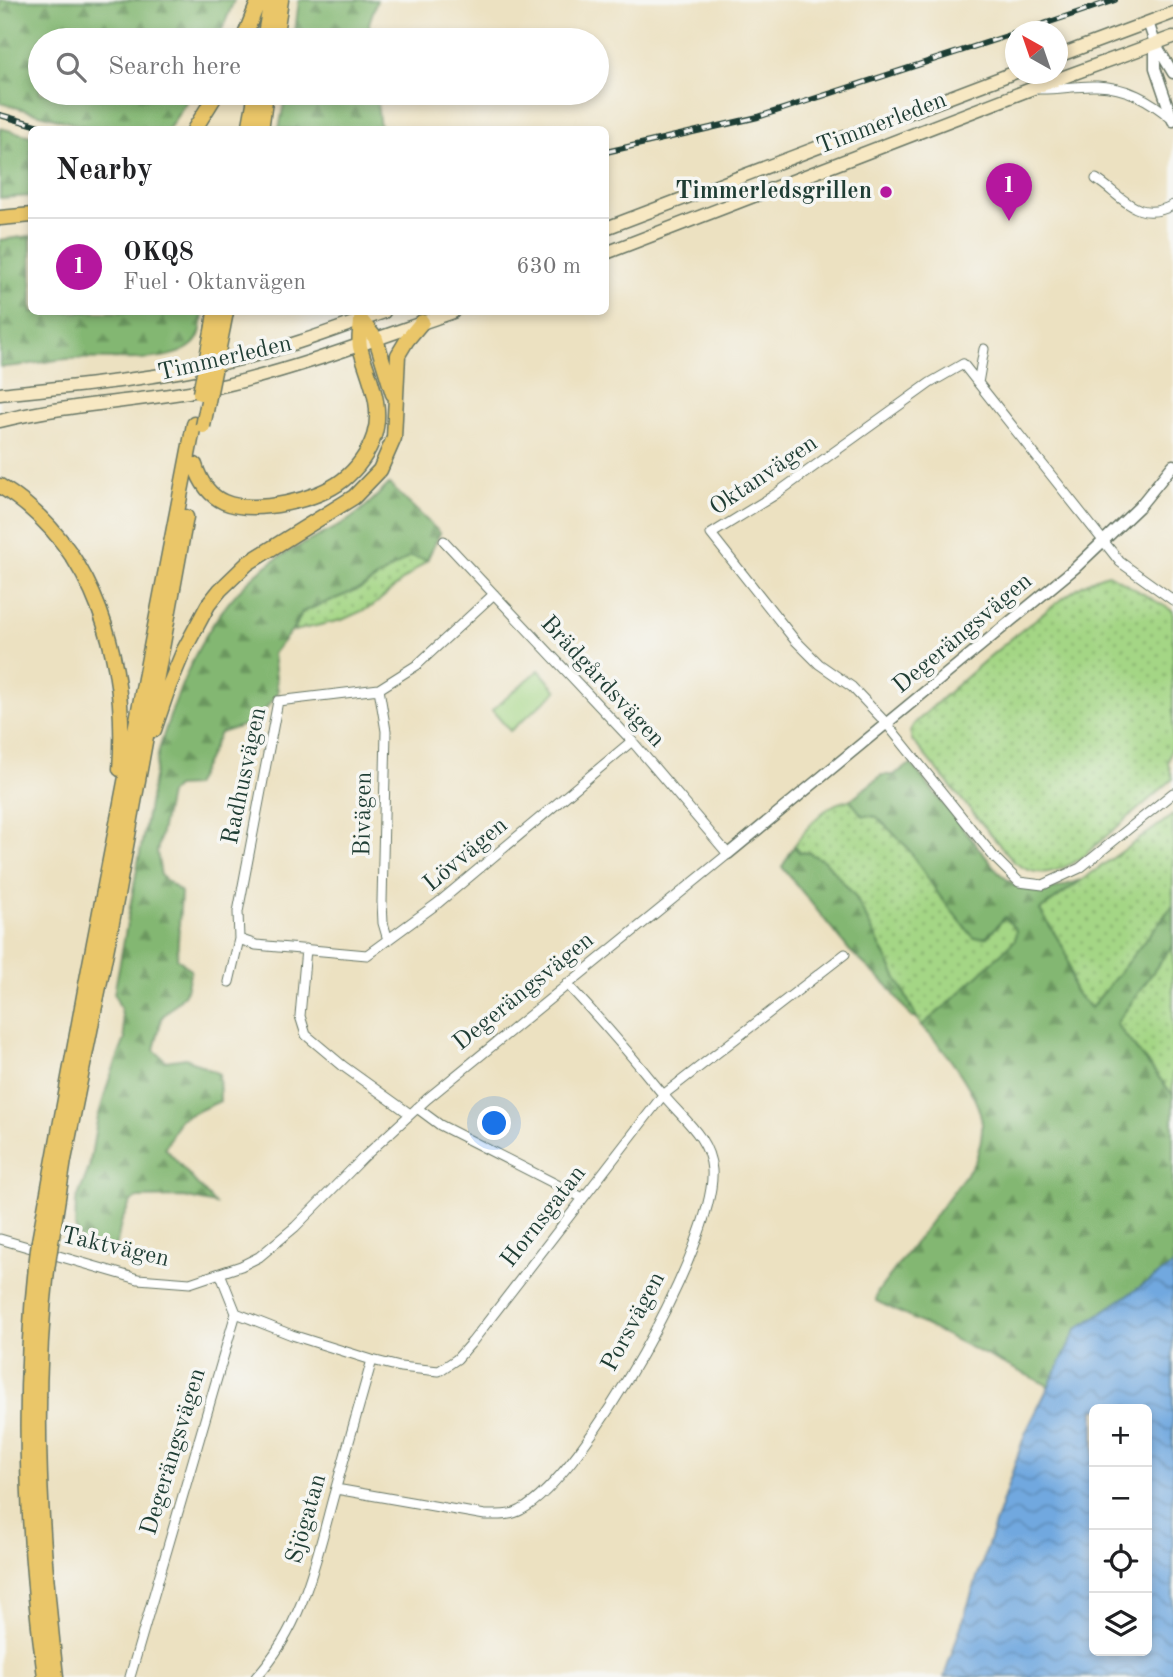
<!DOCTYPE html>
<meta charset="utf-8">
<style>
:root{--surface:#fff;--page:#f6f6f6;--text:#202124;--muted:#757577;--line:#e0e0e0;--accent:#b5179e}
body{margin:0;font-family:"Old Standard TT",serif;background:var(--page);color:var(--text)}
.controls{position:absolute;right:21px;bottom:21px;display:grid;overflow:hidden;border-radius:10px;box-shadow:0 4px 10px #0003}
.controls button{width:63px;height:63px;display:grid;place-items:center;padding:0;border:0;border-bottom:2px solid var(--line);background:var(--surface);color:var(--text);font:35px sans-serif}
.compass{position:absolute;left:1005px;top:21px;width:63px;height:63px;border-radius:50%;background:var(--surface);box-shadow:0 4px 10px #0003;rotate:320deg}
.you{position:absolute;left:495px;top:1124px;width:24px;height:24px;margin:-18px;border:5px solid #fff;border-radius:50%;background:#1a73e8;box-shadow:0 0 0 10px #1a73e833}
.badge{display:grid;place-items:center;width:46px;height:46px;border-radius:50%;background:var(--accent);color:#fff;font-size:23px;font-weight:700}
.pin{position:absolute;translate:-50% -58px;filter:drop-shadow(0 2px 4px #0008)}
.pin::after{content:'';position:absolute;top:37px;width:24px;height:21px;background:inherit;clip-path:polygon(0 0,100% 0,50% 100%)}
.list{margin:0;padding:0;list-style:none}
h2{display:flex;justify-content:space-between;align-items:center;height:91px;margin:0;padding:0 28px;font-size:30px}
h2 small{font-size:23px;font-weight:400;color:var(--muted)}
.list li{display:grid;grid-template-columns:46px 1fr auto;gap:21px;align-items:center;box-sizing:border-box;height:98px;padding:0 28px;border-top:2px solid var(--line)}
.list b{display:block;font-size:26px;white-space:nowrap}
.list p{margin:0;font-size:23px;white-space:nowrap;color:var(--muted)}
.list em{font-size:23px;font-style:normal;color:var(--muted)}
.icon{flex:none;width:38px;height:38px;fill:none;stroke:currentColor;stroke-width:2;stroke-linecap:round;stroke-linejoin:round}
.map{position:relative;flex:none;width:1173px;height:1677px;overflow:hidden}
.search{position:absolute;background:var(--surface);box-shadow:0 4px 10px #0003;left:28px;top:28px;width:581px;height:77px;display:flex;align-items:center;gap:18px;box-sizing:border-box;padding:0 24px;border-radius:38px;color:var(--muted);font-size:26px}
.panel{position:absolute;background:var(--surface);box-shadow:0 4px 10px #0003;left:28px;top:126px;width:581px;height:189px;border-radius:10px}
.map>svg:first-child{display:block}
</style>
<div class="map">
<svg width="1173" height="1677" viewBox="0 0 1173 1677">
<defs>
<pattern id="grass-dots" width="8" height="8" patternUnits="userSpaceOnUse" patternTransform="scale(1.75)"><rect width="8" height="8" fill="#a4d685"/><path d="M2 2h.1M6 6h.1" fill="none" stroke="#85af6e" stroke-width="1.8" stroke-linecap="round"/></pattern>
<pattern id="forest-firs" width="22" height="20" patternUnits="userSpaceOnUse" patternTransform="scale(1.75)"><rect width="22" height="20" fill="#83b772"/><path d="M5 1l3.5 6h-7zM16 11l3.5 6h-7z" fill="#6b965e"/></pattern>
<pattern id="water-waves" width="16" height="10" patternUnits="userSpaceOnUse" patternTransform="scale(1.75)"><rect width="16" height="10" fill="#71a8df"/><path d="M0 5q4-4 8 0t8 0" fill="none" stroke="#5c8ab6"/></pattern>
</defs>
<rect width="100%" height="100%" fill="#f6f6f2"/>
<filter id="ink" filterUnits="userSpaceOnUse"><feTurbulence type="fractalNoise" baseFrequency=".0143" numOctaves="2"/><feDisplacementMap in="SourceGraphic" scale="14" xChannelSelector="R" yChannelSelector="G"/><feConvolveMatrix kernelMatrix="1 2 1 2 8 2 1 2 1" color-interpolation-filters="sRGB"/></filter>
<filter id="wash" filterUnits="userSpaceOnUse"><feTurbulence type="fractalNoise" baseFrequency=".00686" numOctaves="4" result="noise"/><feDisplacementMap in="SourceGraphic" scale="28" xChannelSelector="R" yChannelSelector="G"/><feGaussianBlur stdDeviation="1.57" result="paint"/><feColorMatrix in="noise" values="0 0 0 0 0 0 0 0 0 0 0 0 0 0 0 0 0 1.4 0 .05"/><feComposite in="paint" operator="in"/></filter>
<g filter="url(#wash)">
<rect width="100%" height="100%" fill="#ece1c1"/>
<path fill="url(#grass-dots)" stroke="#628a5c" stroke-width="2" d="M 410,556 L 427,560 L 373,606 L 342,620 L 294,631 L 302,612 L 362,588 Z
M 1109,574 L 1173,611 L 1173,742 L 1168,763 L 1173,779 L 1081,858 C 1058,873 1036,880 1013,861 L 912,740 L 910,731 L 914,724 C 958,683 1001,645 1049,609 C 1068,595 1086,579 1109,574 Z
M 850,800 L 862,815 L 877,817 L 890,829 L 907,847 L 941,898 L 987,937 L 1005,917 L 1016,930 L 1016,940 L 949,1003 L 921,1026 L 855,896 L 825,861 L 809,853 L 799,852 L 794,846 C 806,828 827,802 850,800 Z
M 1173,815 L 1173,905 L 1091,1008 L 1074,991 L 1066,952 L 1040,910 Z
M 1173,944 L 1173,1095 L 1116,1024 Z"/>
<path fill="url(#forest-firs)" stroke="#517a53" stroke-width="2" d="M 0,0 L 234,0 L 218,40 L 40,40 L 40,93 L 192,93 L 168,130 L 93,129 L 0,103 Z
M 299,0 L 377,0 L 369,23 L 371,40 L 294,40 Z
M 286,93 L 376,93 L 380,129 L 279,129 Z
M 0,128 L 31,136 L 31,196 L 0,198 Z
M 31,236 L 32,312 L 203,312 C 202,324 202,338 191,346 C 164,367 100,356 67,359 C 45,361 24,366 2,367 L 0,366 L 0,240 Z
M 389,484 L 440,533 L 427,560 L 410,556 L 362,588 L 302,612 C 293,633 285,637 273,654 L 278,693 L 255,722 L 220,733 L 194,786 L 176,787 L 169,794 L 157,852 L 161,876 L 181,892 L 177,958 L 191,970 L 185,994 L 162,1017 L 154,1050 L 166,1061 L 186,1058 L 219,1074 L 220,1101 L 180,1119 L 165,1148 L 215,1204 L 184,1197 L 138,1198 L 131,1201 L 121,1223 L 115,1253 L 102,1256 L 83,1246 L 75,1227 L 76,1202 L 89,1168 L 97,1121 L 109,1080 L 125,1039 L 121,1009 L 114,994 L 159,750 C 180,681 208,608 269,564 C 292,547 320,537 344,523 C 361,512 375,498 389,484 Z
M 911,764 L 998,872 C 1018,890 1035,896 1060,887 C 1067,885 1075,881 1081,880 L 1040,910 L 1066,952 L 1074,991 L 1091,1008 L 1173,905 L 1173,944 L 1116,1024 L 1173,1095 L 1173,1265 L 1077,1329 L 1049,1386 L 876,1301 L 877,1293 L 975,1162 C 979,1150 983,1137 982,1124 C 980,1095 942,1045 921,1026 L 949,1003 L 1015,940 L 1016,930 L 1005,917 L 987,937 L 974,938 L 941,898 L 907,847 L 877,817 L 862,815 L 850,800 L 882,775 L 893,775 Z
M 794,846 L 799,852 L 809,853 L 825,861 L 855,896 L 917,1018 L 912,1018 L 887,985 L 850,951 L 782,867 Z"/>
<path fill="#a4d685" stroke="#628a5c" stroke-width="2" d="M 539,670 L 557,691 L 510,731 L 492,710 Z"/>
<path fill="url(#water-waves)" stroke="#48728a" stroke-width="2" fill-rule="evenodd" d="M 1173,1265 L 1173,1677 L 944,1677 L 1025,1434 L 1077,1329 ZM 1094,1409 L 1147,1409 L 1147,1651 L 1094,1651 Z"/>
</g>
<g filter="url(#ink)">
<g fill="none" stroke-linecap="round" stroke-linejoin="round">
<g stroke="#677665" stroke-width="11">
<path id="minor" d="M 1036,89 C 1057,90 1077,85 1097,86 C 1127,87 1150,100 1172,119
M 1096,179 C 1123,196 1137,224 1173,205
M 978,383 L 984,349
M 494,594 L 417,665 L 379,689 L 278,701 L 238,912 L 239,939 L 256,945 L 367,955 L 438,903 L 632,741
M 1173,600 L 1120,562 L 963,364 L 930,383 L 773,496 L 711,534 L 794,639 L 819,664 L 852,687 L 887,724 L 994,857 L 1019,882 L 1043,885 L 1080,868 L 1173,793
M 379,689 L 386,731 L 382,902 L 383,923 L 388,940
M 306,949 L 300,1016 L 306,1035 L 343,1066 L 410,1114
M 229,982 L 239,939
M 417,1108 L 440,1125 L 583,1198
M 0,1239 L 138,1279 L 190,1283 L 241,1266 L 259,1257 L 295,1227 L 365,1156 L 427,1099 L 728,854 L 632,741 L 444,541
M 236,1313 L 292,1335 L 372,1360 L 400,1367 L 439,1371 L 457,1359 L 472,1342 L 663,1095 L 845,954
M 336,1489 L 485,1515 C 497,1515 511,1516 521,1510 C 584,1477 717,1241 712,1170 C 709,1135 680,1117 661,1092 C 631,1055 600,1019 567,984
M 130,1677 L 236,1313 L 220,1273
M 256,1677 C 302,1628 316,1561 333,1498 C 346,1452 359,1406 372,1360"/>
</g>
<g stroke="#677665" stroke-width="13">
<path id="tertiary" d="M 1148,22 L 1155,43 L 1173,73
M 1155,43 L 1155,68 L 1173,121
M 728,854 L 1075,568 L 1139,507 L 1173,465"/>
</g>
<g stroke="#677665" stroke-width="15">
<path id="secondary" d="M 1058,56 L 1173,13
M 606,228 L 1016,72
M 606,253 L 1031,89 L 1173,37
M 0,394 C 78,386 156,379 232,361 C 284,349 334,330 384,312
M 0,421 C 74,402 151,402 226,385 C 303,367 378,338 453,312"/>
</g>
<g stroke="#677665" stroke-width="17">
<path id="trunk" d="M 243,40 L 259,0
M 264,40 L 271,0
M 275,40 L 281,0
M 194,130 L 217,93
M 249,130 L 256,93
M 261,130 L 266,93
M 0,218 L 32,215
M 361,320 L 376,339 L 393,394
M 213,326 L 215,312
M 223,327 L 226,312
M 195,465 C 200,481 208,495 224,502 C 255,515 318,500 343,480 C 358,468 368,454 374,436 C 384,404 368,377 360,347 C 358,339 361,328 361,320
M 0,486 C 97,546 128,662 120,769
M 154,730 L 169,686 L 184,650 L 208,605 L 220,590 L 248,563 L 354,497 L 380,470 L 394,438 L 398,355 L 407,340 L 422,322
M 39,1241 L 88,974 L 194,424
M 51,1243 L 64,1160 L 114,912 L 186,517
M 36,1266 C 21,1403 27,1541 45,1677
M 47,1270 C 31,1408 41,1540 56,1677"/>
</g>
<use href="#minor" stroke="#fff" stroke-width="9"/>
<use href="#tertiary" stroke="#fff" stroke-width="10"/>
<use href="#secondary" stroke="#f7e8c3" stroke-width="12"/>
<use href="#trunk" stroke="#eac669" stroke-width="14"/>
<g stroke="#1f3d34" stroke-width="6">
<path id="rail" d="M 1020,32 L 1115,0
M 0,115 L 53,130
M 606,152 L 758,117 L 1016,33"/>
</g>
<use href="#rail" stroke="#f6f6f2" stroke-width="3.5" stroke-dasharray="10" stroke-linecap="butt"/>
<g stroke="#677665" stroke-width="17" stroke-linecap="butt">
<path id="trunk-bridge" d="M 200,393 L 213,326
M 203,426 L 223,327
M 36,1266 L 39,1241
M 47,1270 L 51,1243"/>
</g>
<use href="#trunk-bridge" stroke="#eac669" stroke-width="14"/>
</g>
</g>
<circle fill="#b5179e" stroke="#f6f6f2" stroke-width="2.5" cx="886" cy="192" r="7"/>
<g text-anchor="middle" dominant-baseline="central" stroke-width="7" stroke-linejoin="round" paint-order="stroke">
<g font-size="24" fill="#1f3d34" stroke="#f6f6f2">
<text transform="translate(882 124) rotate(-21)">Timmerleden</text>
<text transform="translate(225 359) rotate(-13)">Timmerleden</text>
<text transform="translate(764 476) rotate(-34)">Oktanvägen</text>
<text transform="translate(963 634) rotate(-40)">Degerängsvägen</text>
<text transform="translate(602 682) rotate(47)">Brädgårdsvägen</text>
<text transform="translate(245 776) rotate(-78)">Radhusvägen</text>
<text transform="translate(364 814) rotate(-89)">Bivägen</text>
<text transform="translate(466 855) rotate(-40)">Lövvägen</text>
<text transform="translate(524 992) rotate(-39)">Degerängsvägen</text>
<text transform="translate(544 1217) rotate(-52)">Hornsgatan</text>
<text transform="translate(115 1248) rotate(13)">Taktvägen</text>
<text transform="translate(634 1322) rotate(-62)">Porsvägen</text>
<text transform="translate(174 1452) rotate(-73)">Degerängsvägen</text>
<text transform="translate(307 1519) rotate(-74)">Sjögatan</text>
</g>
<g font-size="24" font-weight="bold" fill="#1f3d34" stroke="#f6f6f2" text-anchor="end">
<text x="872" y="192">Timmerledsgrillen</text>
</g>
</g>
</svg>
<div class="controls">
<button>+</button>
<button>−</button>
<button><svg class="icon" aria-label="locate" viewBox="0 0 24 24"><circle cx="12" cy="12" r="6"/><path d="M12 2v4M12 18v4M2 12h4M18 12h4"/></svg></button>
<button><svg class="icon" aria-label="layers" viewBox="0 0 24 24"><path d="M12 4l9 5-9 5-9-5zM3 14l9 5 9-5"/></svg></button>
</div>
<svg class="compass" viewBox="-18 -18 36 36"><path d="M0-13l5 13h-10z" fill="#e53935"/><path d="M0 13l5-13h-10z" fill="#757577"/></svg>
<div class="you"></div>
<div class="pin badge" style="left:1009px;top:221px">1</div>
<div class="search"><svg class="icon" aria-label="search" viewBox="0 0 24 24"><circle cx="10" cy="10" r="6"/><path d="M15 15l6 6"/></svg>Search here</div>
<section class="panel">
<h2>Nearby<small></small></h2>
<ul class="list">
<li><span class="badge">1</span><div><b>OKQ8</b><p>Fuel · Oktanvägen</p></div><em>630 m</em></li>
</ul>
</section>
</div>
